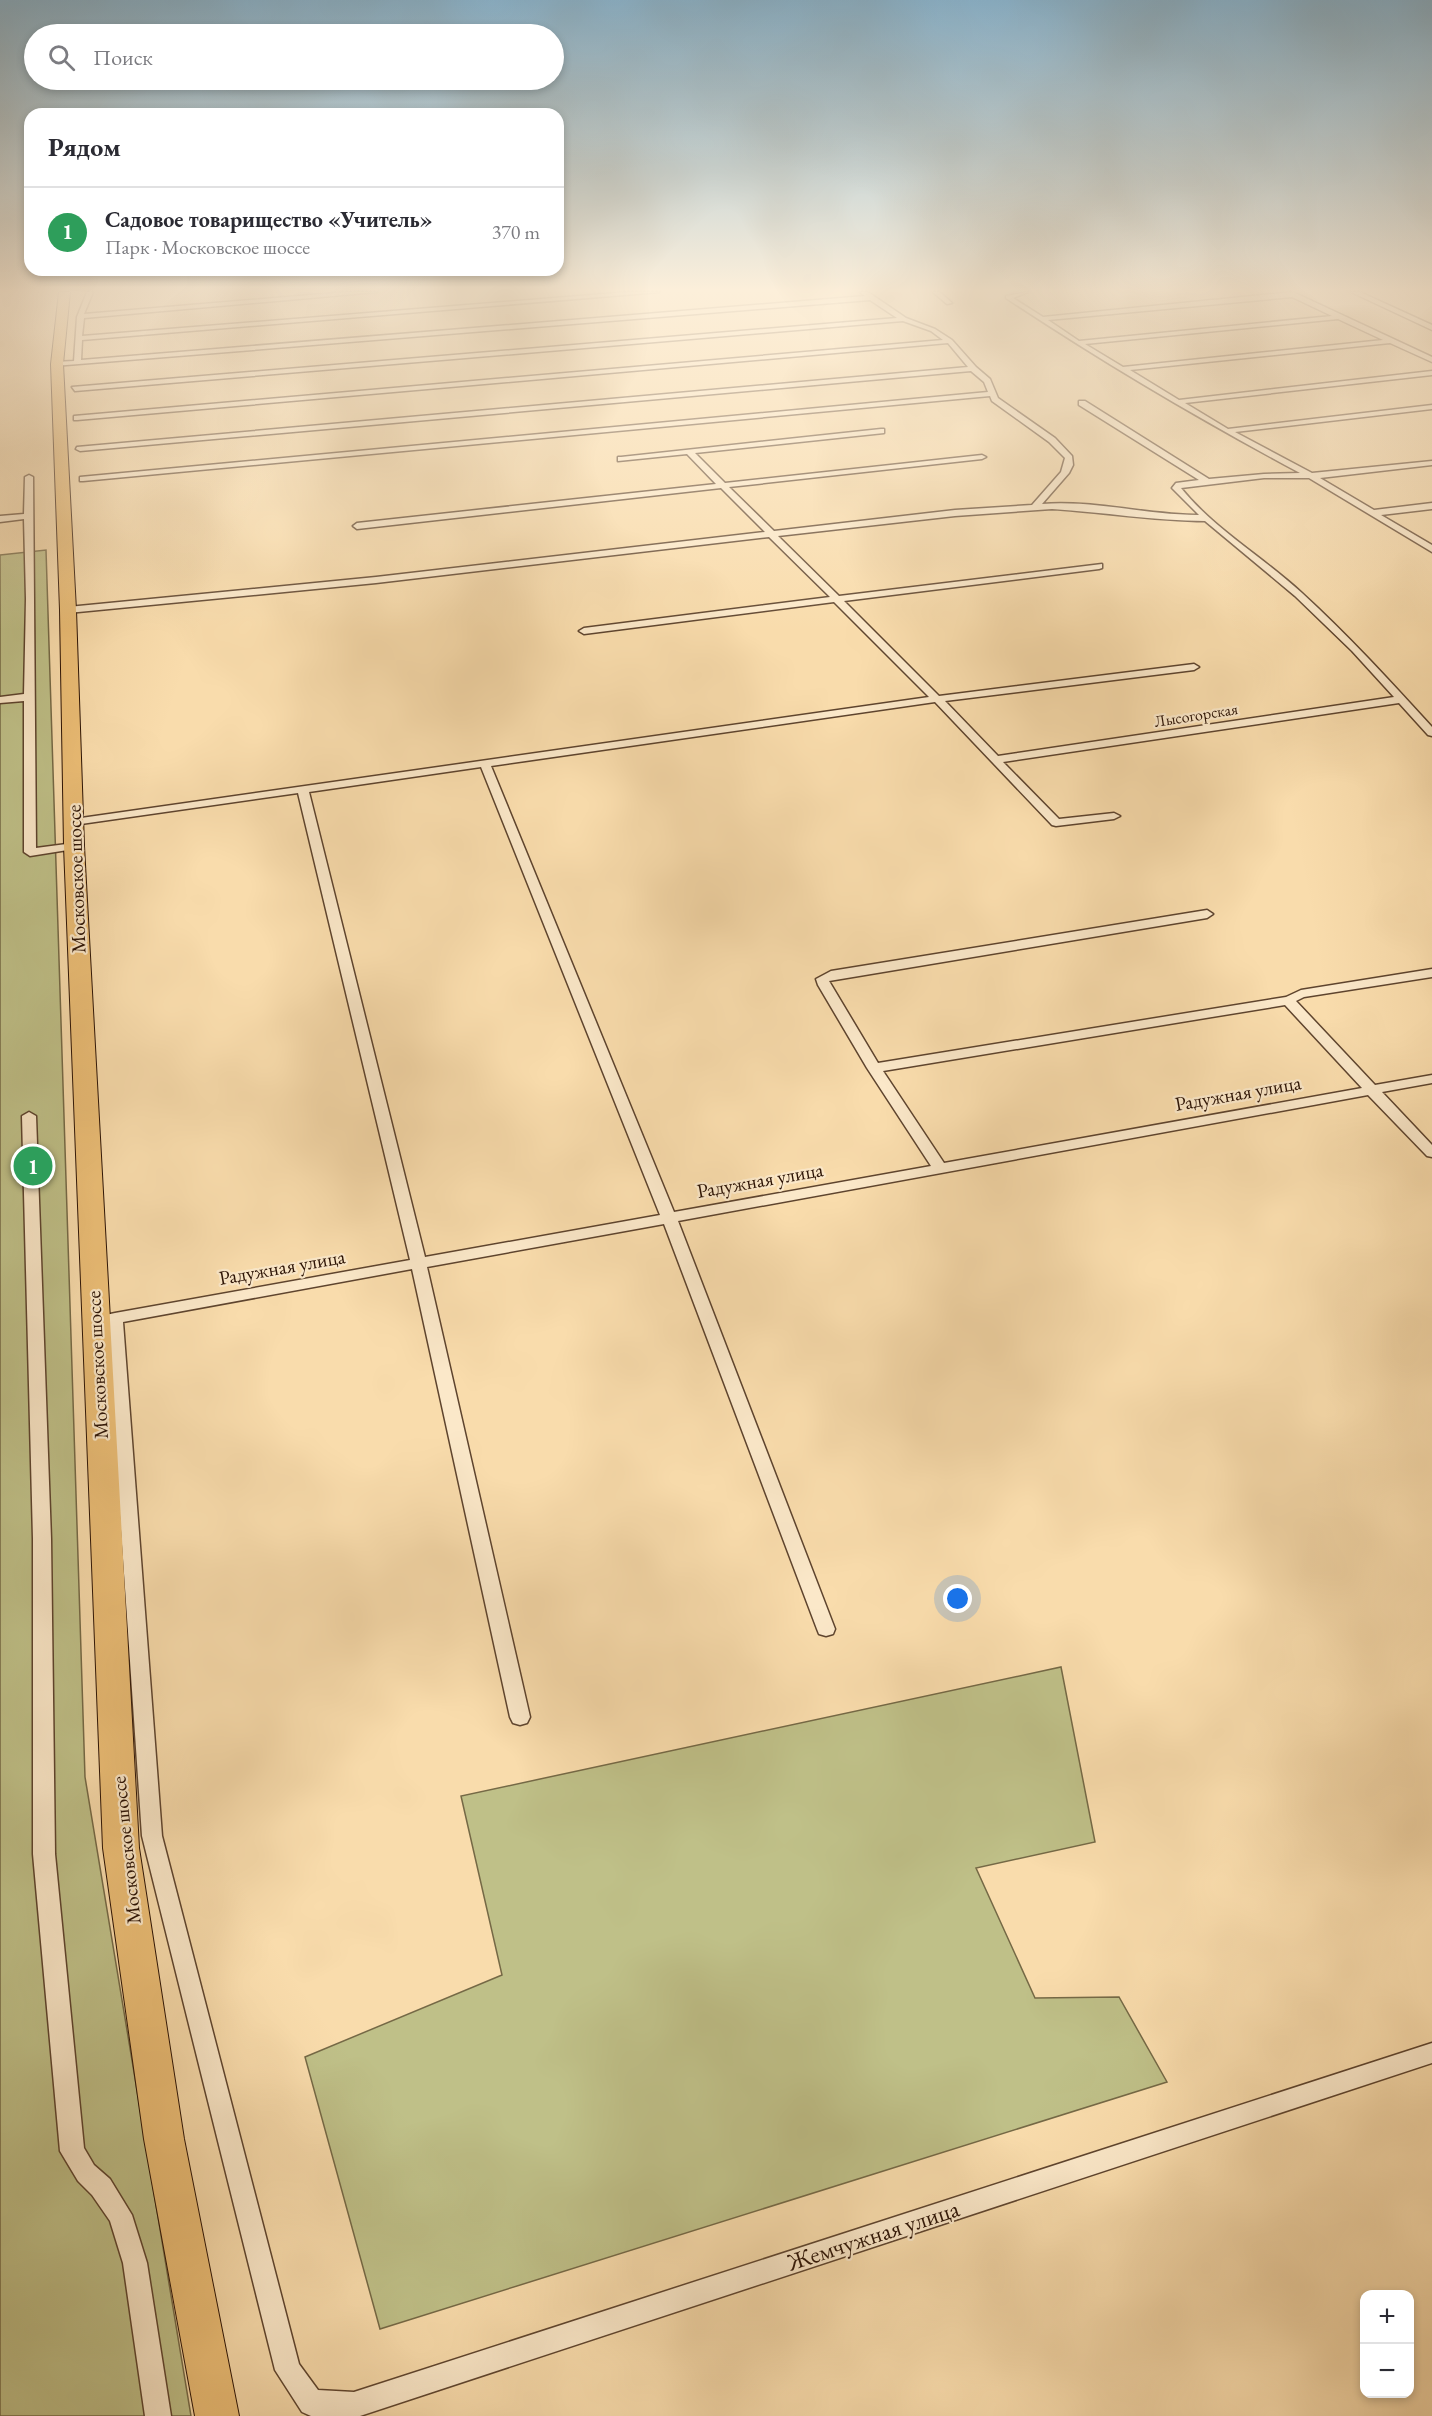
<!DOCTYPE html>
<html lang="ru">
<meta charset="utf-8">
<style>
:root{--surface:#fff;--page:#f7f7f7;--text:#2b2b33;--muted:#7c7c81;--line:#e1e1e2;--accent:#111827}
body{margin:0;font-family:"EB Garamond",serif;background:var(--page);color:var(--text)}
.controls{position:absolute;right:18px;bottom:18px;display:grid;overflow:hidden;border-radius:12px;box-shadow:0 3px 9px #0003}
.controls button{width:54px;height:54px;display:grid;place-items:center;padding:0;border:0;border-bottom:2px solid var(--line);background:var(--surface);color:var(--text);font:30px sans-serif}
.you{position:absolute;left:958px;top:1599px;width:21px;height:21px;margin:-15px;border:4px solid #fff;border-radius:50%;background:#1a73e8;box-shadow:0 0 0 9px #1a73e833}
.badge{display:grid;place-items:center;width:39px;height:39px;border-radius:50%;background:var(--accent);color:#fff;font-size:20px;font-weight:700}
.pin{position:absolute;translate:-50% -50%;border:3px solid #fff;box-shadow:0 2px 6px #0006}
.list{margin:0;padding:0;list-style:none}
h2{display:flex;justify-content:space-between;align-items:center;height:78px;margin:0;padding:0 24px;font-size:26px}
h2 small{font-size:20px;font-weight:400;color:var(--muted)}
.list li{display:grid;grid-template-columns:39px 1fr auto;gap:18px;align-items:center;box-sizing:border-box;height:90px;padding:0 24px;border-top:2px solid var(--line)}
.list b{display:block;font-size:22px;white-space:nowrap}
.list p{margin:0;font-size:20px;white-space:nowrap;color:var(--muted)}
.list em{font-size:20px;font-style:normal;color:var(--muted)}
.icon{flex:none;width:33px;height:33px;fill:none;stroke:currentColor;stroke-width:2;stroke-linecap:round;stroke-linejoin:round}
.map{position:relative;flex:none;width:1432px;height:2416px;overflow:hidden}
.search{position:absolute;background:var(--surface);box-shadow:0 3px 9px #0003;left:24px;top:24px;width:540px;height:66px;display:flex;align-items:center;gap:15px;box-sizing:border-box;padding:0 21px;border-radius:33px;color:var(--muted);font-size:22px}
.panel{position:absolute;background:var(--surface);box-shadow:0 3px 9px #0003;left:24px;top:108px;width:540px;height:168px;border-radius:18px}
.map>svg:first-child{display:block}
</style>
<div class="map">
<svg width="1432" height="2416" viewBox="0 0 1432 2416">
<rect width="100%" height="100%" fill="#f9dcac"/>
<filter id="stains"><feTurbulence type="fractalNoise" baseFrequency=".00333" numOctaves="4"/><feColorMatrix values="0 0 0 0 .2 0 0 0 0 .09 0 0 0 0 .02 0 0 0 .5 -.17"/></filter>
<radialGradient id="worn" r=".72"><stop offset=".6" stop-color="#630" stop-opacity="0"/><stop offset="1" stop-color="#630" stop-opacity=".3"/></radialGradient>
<path fill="#bfc088" stroke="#756946" stroke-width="1.5" d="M 46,550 L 85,1777 L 191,2416 L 0,2416 L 0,555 Z
M 1061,1667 L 1095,1842 L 976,1868 L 1035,1998 L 1119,1997 L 1167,2082 L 380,2329 L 305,2057 L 502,1975 L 461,1796 Z"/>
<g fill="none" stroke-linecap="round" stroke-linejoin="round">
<g stroke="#5e442e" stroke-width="3">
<path id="minor" d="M 87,292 L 93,292 L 84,314 L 346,292 L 377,292 L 84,318 L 82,336 L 628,292 L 660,292 L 82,340 L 81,360 L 865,296 L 860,292 L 868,292 L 906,318 L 935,329 L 952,340 L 976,367 L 990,379 L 998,398 L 1055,438 L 1072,456 L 1073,465 L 1069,473 L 1042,504 C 1095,500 1147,515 1199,515 L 1172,488 L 1176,483 L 1199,480 L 1079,405 L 1079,401 L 1085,401 L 1209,479 L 1264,474 L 1300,473 C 1199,419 1101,361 1006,298 L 1006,296 L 1028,292 L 1013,298 L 1043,317 L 1293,292 L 1432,357 L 1432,362 L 1390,343 L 1130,370 L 1179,400 L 1432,371 L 1432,375 L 1185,403 L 1228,429 L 1432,405 L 1432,409 L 1235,432 L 1312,473 L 1432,461 L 1432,465 L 1320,478 L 1374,510 L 1432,503 L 1432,509 L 1381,515 L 1432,545 L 1432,552 L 1309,478 L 1264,478 L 1181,488 C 1214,529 1263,557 1302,593 C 1348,635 1390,681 1432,727 L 1432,736 L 1428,735 L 1399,703 L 1003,762 L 1059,819 L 1114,813 L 1120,816 L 1114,819 L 1056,826 L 1052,825 L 935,702 L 491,766 L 674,1212 L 931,1166 L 867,1068 L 818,985 L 816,979 L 831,971 L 1207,910 L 1213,914 L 1207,918 L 829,981 L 878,1063 L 1286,997 L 1301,990 L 1432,969 L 1432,977 L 1304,997 L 1296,1001 L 1375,1085 L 1432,1075 L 1432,1083 L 1382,1092 L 1432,1145 L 1432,1157 L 1427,1156 L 1368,1095 L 678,1221 L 835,1629 L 833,1634 L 826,1636 L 819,1634 L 817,1629 L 664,1224 L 427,1267 L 530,1717 L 527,1723 L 520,1725 L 513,1723 L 510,1717 L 412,1269 L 123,1322 L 162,1836 L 299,2364 L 318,2390 L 354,2392 L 1432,2043 L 1432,2063 L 360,2416 L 311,2416 L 302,2412 L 275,2370 L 142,1836 L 107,1325 L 101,1324 L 99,1320 L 101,1316 L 115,1313 L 410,1260 L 298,793 L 74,825 L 68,822 L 74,819 L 929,697 L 834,602 L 584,634 L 579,631 L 584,628 L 830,597 L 769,537 L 376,583 L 68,613 L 63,610 L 68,607 L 376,577 L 765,532 L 721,488 L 357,529 L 353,526 L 357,523 L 716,484 L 687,454 L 618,461 L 618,457 L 621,457 L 881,429 L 884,429 L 884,433 L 695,453 L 725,483 L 982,455 L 986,457 L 982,459 L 729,487 L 774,531 L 955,510 L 1032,505 L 1061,472 L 1065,458 L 1049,442 L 992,401 L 990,396 L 83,481 L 80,481 L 80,477 L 988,392 L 984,382 L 971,371 L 80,451 L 76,449 L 77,447 L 968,367 L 948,343 L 77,420 L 74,420 L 74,416 L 943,340 L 931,331 L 903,321 L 75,391 L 72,387 L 897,318 L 870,300 L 54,366 L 54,362 L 74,361 L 77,317 ZM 1292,297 L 1332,316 L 1079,341 L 1048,320 ZM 1338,319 L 1383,340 L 1123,367 L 1085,344 ZM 1052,509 C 1103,512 1154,521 1205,521 L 1295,596 L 1352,651 L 1394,697 L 998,756 L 945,701 L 1194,670 L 1199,667 L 1194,664 L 939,696 L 844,601 L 1099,569 L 1102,568 L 1102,564 L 839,596 L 778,536 L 955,516 ZM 481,767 L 660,1215 L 425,1257 L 309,792 ZM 1285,1005 L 1362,1088 L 944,1163 L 883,1071 Z
M 933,292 L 940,292 L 952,303 L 947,304 Z
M 1351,292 L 1360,292 L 1432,325 L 1432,330 Z
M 29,475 L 33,477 L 36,848 L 74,843 L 80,846 L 74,849 L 30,856 L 24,852 L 24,701 L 0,703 L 0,697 L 24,694 L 26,599 L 24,519 L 0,522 L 0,516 L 24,514 L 25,477 Z
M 29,1112 L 36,1116 L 51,1539 L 55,1854 L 84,2148 L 94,2165 L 110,2179 L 132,2215 L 147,2263 L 171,2416 L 145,2416 L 123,2263 L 110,2221 L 92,2195 L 78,2181 L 60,2151 L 33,1854 L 33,1539 L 22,1116 Z"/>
</g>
<g stroke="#2b1204" stroke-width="2">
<path id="trunk" d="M 59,292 L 70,292 L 63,364 L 76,610 L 84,846 L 139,1848 L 184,2139 L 239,2416 L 195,2416 L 144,2139 L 103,1848 L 64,846 L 60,610 L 51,364 Z"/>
</g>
<use href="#minor" fill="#fbe8c9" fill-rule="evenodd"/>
<use href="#trunk" fill="#ecbe76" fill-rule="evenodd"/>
</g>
<linearGradient id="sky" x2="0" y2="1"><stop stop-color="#8ab6d1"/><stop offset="0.46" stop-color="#fcefda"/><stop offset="1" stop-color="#fcefda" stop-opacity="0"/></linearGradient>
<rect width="1432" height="631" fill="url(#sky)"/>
<g text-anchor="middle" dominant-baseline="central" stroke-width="4.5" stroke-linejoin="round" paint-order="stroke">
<g font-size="16" fill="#2b1204" stroke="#fbe8c9">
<text transform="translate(1196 715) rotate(-9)">Лысогорская</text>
</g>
<g font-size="20" fill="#2b1204" stroke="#fbe8c9">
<text transform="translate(76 879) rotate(-92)">Московское шоссе</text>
<text transform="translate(1238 1093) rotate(-10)">Радужная улица</text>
<text transform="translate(760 1180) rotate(-10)">Радужная улица</text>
<text transform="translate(282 1267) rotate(-10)">Радужная улица</text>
<text transform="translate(97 1365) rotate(-93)">Московское шоссе</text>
<text transform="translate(126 1850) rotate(-96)">Московское шоссе</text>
</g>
<g font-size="24" fill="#2b1204" stroke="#fbe8c9">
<text transform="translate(873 2235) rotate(-18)">Жемчужная улица</text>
</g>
</g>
<rect width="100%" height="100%" filter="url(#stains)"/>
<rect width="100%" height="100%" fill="url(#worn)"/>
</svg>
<div class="controls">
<button>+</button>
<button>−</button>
</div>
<div class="you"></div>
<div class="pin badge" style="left:33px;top:1166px;background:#2e9e5b">1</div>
<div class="search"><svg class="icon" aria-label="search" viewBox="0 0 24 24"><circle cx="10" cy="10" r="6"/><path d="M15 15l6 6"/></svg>Поиск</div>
<section class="panel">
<h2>Рядом<small></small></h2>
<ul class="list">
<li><span class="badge" style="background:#2e9e5b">1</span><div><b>Садовое товарищество «Учитель»</b><p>Парк · Московское шоссе</p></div><em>370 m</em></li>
</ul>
</section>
</div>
